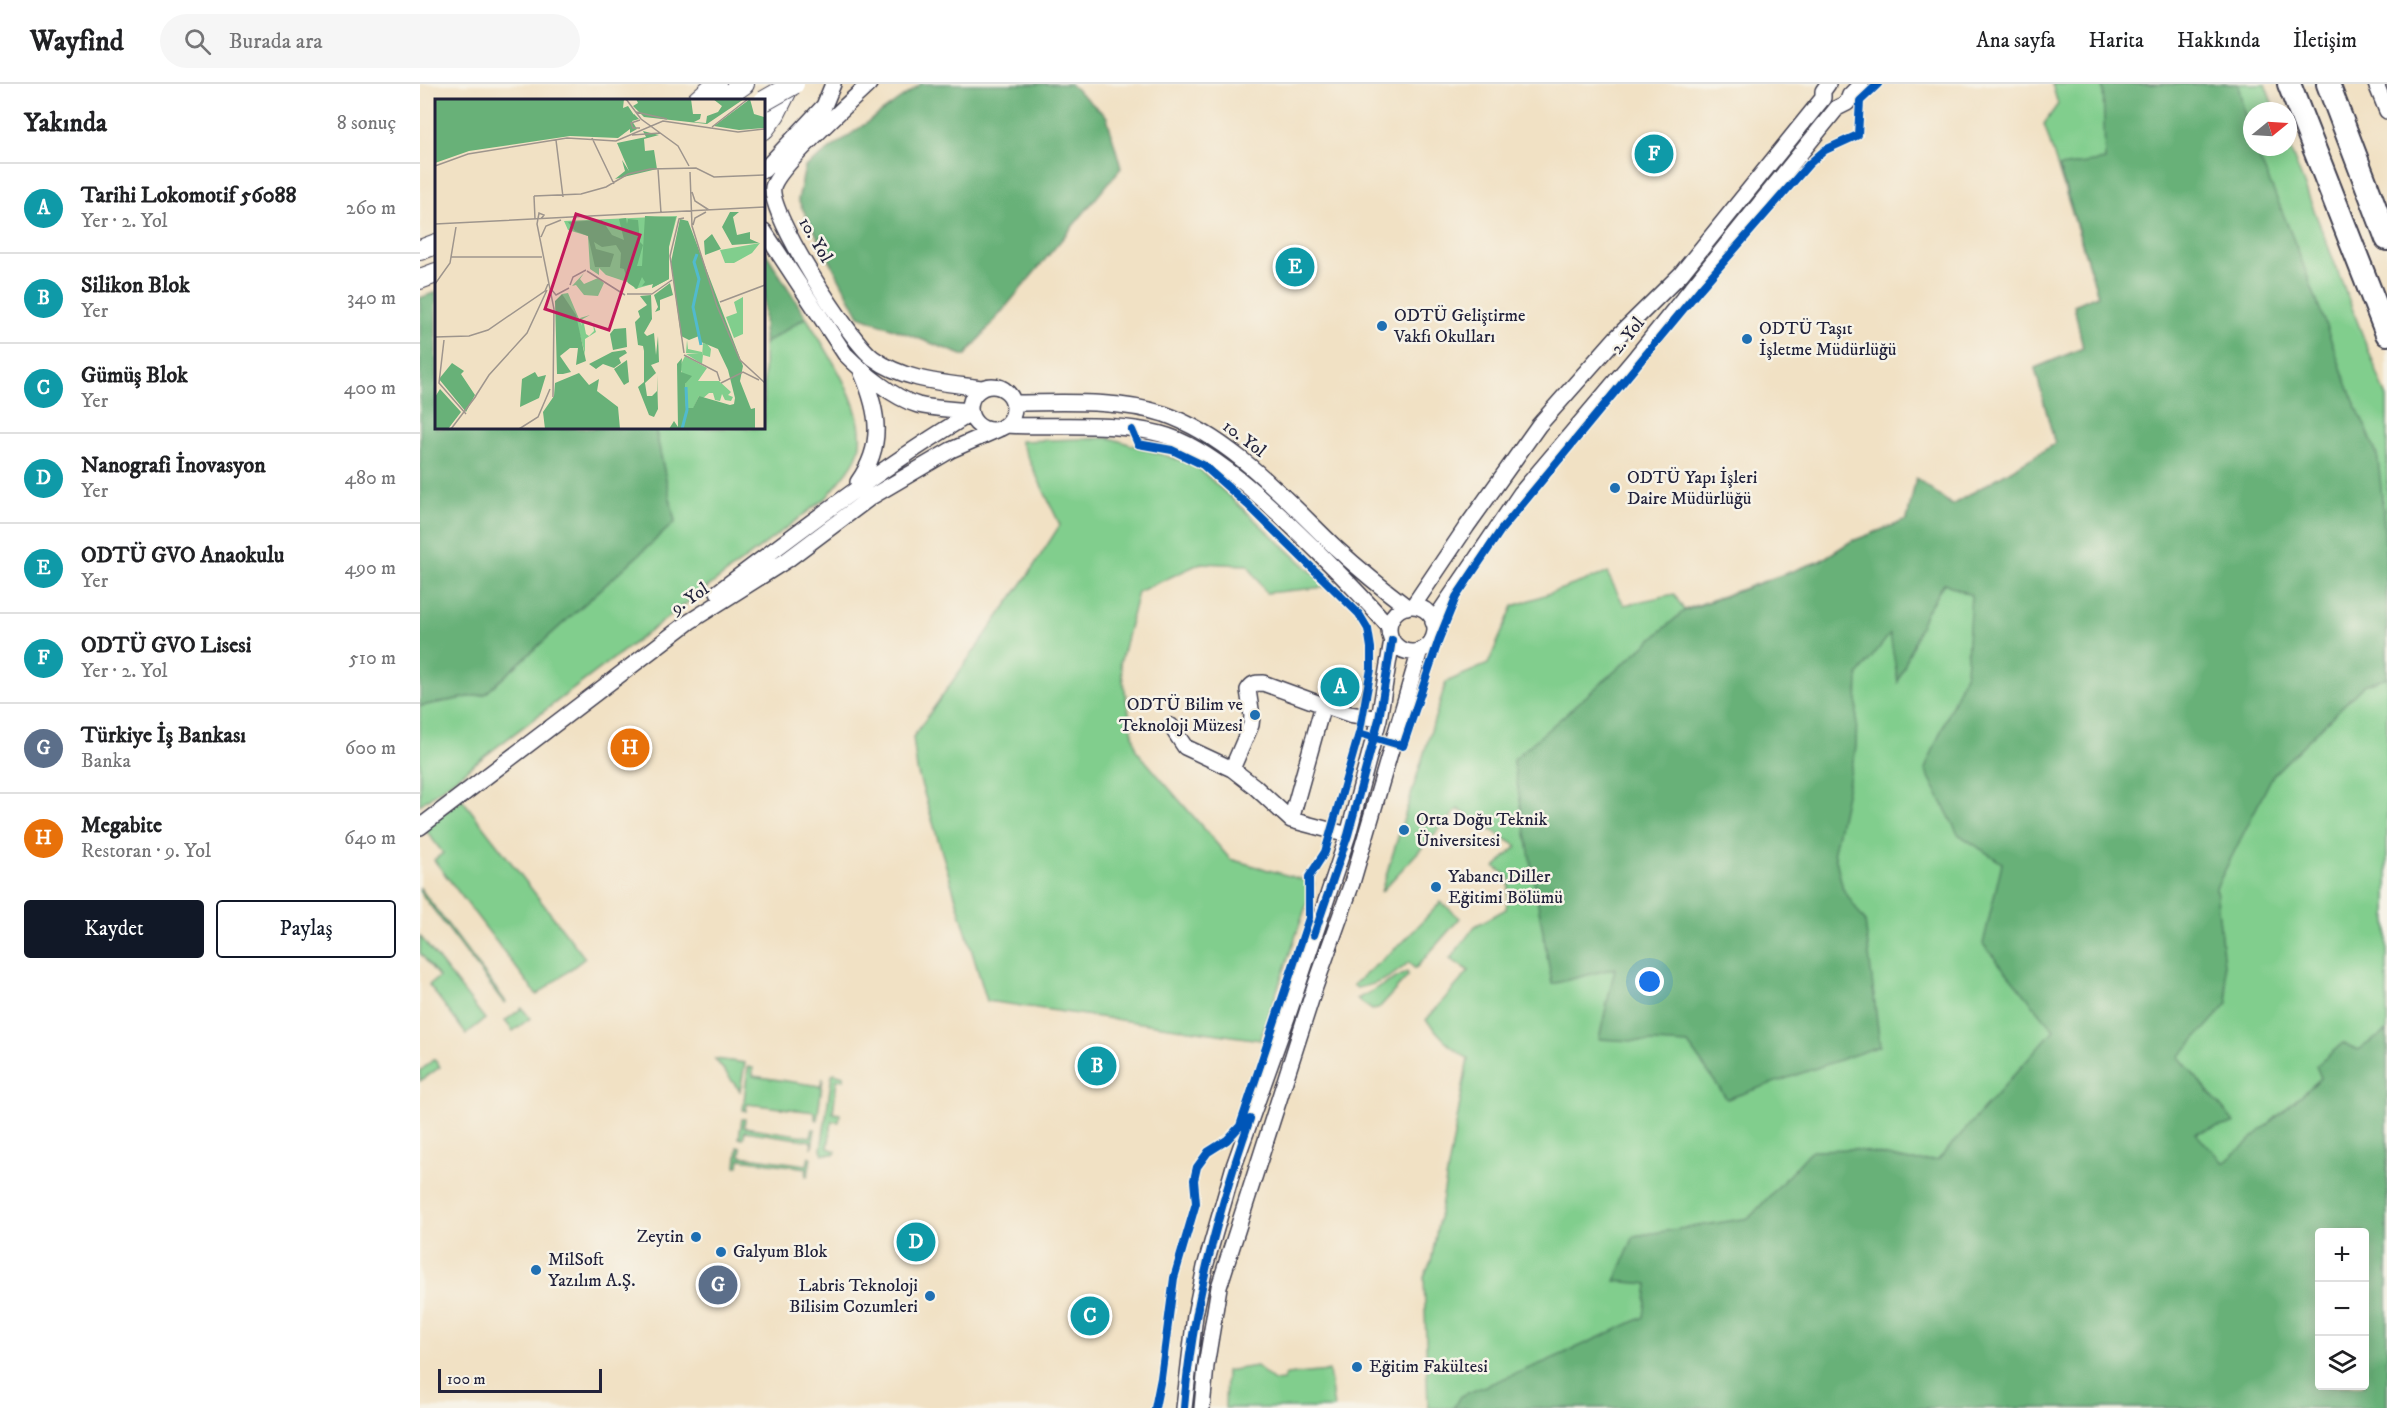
<!DOCTYPE html>
<html lang="tr">
<meta charset="utf-8">
<style>
:root{--surface:#fff;--page:#f6f6f6;--text:#202124;--muted:#757577;--line:#e0e0e0;--accent:#111827}
body{margin:0;font-family:"IM FELL DW Pica",serif;background:var(--page);color:var(--text)}
.controls{position:absolute;right:18px;bottom:18px;display:grid;overflow:hidden;border-radius:6px;box-shadow:0 3px 15px #0003}
.controls button{width:54px;height:54px;display:grid;place-items:center;padding:0;border:0;border-bottom:2px solid var(--line);background:var(--surface);color:var(--text);font:30px sans-serif}
.compass{position:absolute;left:1823px;top:18px;width:54px;height:54px;border-radius:50%;background:var(--surface);box-shadow:0 3px 15px #0003;rotate:72deg}
.scale{position:absolute;left:18px;bottom:15px;width:164px;box-sizing:border-box;padding-left:6px;border:3px solid #22223b;border-top:0;font-size:16px;line-height:21px;white-space:nowrap;color:#22223b;-webkit-text-stroke:4px #f7f3e8;paint-order:stroke}
.you{position:absolute;left:1230px;top:898px;width:21px;height:21px;margin:-15px;border:4px solid #fff;border-radius:50%;background:#1a73e8;box-shadow:0 0 0 9px #1a73e833}
.badge{display:grid;place-items:center;width:39px;height:39px;border-radius:50%;background:var(--accent);color:#fff;font-size:20px;font-weight:700}
.pin{position:absolute;translate:-50% -50%;border:3px solid #fff;box-shadow:0 2px 6px #0006}
.list{margin:0;padding:0;list-style:none}
h2{display:flex;justify-content:space-between;align-items:center;height:78px;margin:0;padding:0 24px;font-size:26px}
h2 small{font-size:20px;font-weight:400;color:var(--muted)}
.list li{display:grid;grid-template-columns:39px 1fr auto;gap:18px;align-items:center;box-sizing:border-box;height:90px;padding:0 24px;border-top:2px solid var(--line)}
.list b{display:block;font-size:22px;white-space:nowrap}
.list p{margin:0;font-size:20px;white-space:nowrap;color:var(--muted)}
.list em{font-size:20px;font-style:normal;color:var(--muted)}
.actions{display:flex;gap:12px;padding:18px 24px}
.actions a{flex:1;padding:14px 0;border:2px solid var(--accent);border-radius:6px;text-align:center;font-size:21px;color:var(--accent)}
.actions .main{background:var(--accent);color:#fff}
.icon{flex:none;width:33px;height:33px;fill:none;stroke:currentColor;stroke-width:2;stroke-linecap:round;stroke-linejoin:round}
.map{position:relative;flex:none;width:1967px;height:1324px;overflow:hidden}
header{display:flex;align-items:center;gap:36px;box-sizing:border-box;height:84px;padding:0 30px;background:var(--surface);border-bottom:2px solid var(--line)}
header strong{font-size:28px}
nav{display:flex;gap:33px;margin-inline-start:auto;font-size:21px}
.search{width:420px;height:54px;background:var(--page);display:flex;align-items:center;gap:15px;box-sizing:border-box;padding:0 21px;border-radius:33px;color:var(--muted);font-size:22px}
main{display:flex}
aside{flex:1;background:var(--surface)}
.map>svg:first-child{display:block}
</style>
<header>
<strong>Wayfind</strong>
<div class="search"><svg class="icon" aria-label="search" viewBox="0 0 24 24"><circle cx="10" cy="10" r="6"/><path d="M15 15l6 6"/></svg>Burada ara</div>
<nav><a>Ana sayfa</a><a>Harita</a><a>Hakkında</a><a>İletişim</a></nav>
</header>
<main>
<aside>
<h2>Yakında<small>8 sonuç</small></h2>
<ul class="list">
<li><span class="badge" style="background:#0f9aa8">A</span><div><b>Tarihi Lokomotif 56088</b><p>Yer · 2. Yol</p></div><em>260 m</em></li>
<li><span class="badge" style="background:#0f9aa8">B</span><div><b>Silikon Blok</b><p>Yer</p></div><em>340 m</em></li>
<li><span class="badge" style="background:#0f9aa8">C</span><div><b>Gümüş Blok</b><p>Yer</p></div><em>400 m</em></li>
<li><span class="badge" style="background:#0f9aa8">D</span><div><b>Nanografi İnovasyon</b><p>Yer</p></div><em>480 m</em></li>
<li><span class="badge" style="background:#0f9aa8">E</span><div><b>ODTÜ GVO Anaokulu</b><p>Yer</p></div><em>490 m</em></li>
<li><span class="badge" style="background:#0f9aa8">F</span><div><b>ODTÜ GVO Lisesi</b><p>Yer · 2. Yol</p></div><em>510 m</em></li>
<li><span class="badge" style="background:#5c6f8a">G</span><div><b>Türkiye İş Bankası</b><p>Banka</p></div><em>600 m</em></li>
<li><span class="badge" style="background:#e8710a">H</span><div><b>Megabite</b><p>Restoran · 9. Yol</p></div><em>640 m</em></li>
</ul>
<div class="actions"><a class="main">Kaydet</a><a>Paylaş</a></div>
</aside>
<div class="map">
<svg width="1967" height="1324" viewBox="0 0 1967 1324">
<rect width="100%" height="100%" fill="#f7f3e8"/>
<filter id="ink" filterUnits="userSpaceOnUse"><feTurbulence type="fractalNoise" baseFrequency=".0167" numOctaves="2"/><feDisplacementMap in="SourceGraphic" scale="12" xChannelSelector="R" yChannelSelector="G"/><feConvolveMatrix kernelMatrix="1 2 1 2 8 2 1 2 1" color-interpolation-filters="sRGB"/></filter>
<filter id="wash" filterUnits="userSpaceOnUse"><feTurbulence type="fractalNoise" baseFrequency=".008" numOctaves="4" result="noise"/><feDisplacementMap in="SourceGraphic" scale="24" xChannelSelector="R" yChannelSelector="G"/><feGaussianBlur stdDeviation="1.35" result="paint"/><feColorMatrix in="noise" values="0 0 0 0 0 0 0 0 0 0 0 0 0 0 0 0 0 1.4 0 .05"/><feComposite in="paint" operator="in"/></filter>
<g filter="url(#wash)">
<rect width="100%" height="100%" fill="#f1e1c4"/>
<path fill="#81ce8d" stroke="#527864" stroke-width="1.5" fill-rule="evenodd" d="M 1632,0 L 1845,0 L 1855,27 L 1832,27 L 1832,63 L 1868,63 L 1868,59 L 1967,314 L 1967,1324 L 1008,1324 L 1004,1193 L 1011,1178 L 1048,975 L 1029,961 L 1006,936 L 1049,887 L 1030,875 L 1055,842 L 1086,825 L 1090,794 L 1075,783 L 1097,762 L 1038,725 L 961,808 L 1026,598 L 1068,580 L 1093,522 L 1187,489 L 1204,521 L 1254,510 L 1264,526 L 1400,477 L 1430,458 L 1487,436 L 1496,394 L 1532,421 L 1635,360 L 1615,284 L 1663,264 L 1654,221 L 1678,211 L 1624,40 L 1638,20 ZM 1900,1148 L 1944,1148 L 1944,1302 L 1900,1302 Z
M 386,233 C 406,266 457,337 435,376 C 428,389 416,401 407,413 L 0,721 L 0,622 L 65,610 L 255,438 L 235,344 L 344,344 L 344,260 Z
M 690,354 L 775,381 L 908,503 L 846,509 L 828,481 L 781,479 L 718,508 L 700,580 L 716,666 L 810,775 L 894,799 L 840,956 L 567,917 L 497,686 L 493,653 L 608,491 L 640,441 L 600,357 Z
M 42,715 L 165,874 L 117,911 L 14,776 L 23,769 L 4,744 Z
M 0,804 L 86,918 L 84,919 L 0,808 Z
M 1021,818 L 1040,834 L 995,885 L 989,878 C 973,893 959,900 937,904 L 933,901 L 984,857 Z
M 0,852 L 65,935 L 46,950 L 9,901 L 19,893 L 0,869 Z
M 987,888 L 988,892 L 958,925 L 952,926 L 937,915 Z
M 102,924 L 110,934 L 93,947 L 85,937 Z
M 14,975 L 20,983 L 0,997 L 0,987 Z
M 295,975 L 325,979 L 320,1007 Z
M 328,983 L 333,984 L 333,992 L 400,1002 L 403,994 L 397,1036 L 395,1035 L 395,1028 L 327,1020 L 326,1027 L 323,1026 Z
M 414,989 L 424,992 L 424,995 L 417,996 L 413,1029 L 420,1030 L 419,1038 L 412,1037 L 408,1064 L 416,1067 L 415,1070 L 403,1070 L 401,1066 L 412,991 Z
M 322,1035 L 325,1035 L 324,1043 L 391,1053 L 393,1045 L 395,1045 L 392,1064 L 391,1057 L 325,1047 L 323,1055 L 319,1054 Z
M 318,1063 L 321,1064 L 320,1072 L 387,1081 L 389,1073 L 391,1073 L 388,1092 L 386,1092 L 387,1084 L 320,1075 L 319,1082 L 316,1082 Z
M 836,1282 L 854,1297 L 863,1296 L 866,1291 L 909,1287 L 914,1324 L 805,1324 L 806,1287 Z"/>
<path fill="#68b178" stroke="#456a5a" stroke-width="1.5" fill-rule="evenodd" d="M 501,0 L 650,0 L 687,33 L 701,84 L 545,272 L 439,232 L 378,116 L 385,83 Z
M 1683,0 L 1818,0 L 1832,63 L 1834,63 C 1870,140 1898,220 1927,300 C 1935,323 1953,354 1958,376 C 1967,446 1967,522 1967,593 L 1944,601 L 1853,691 L 1796,804 L 1808,919 L 1759,973 L 1815,1039 L 1775,1049 L 1804,1079 L 1901,994 L 1896,982 L 1923,959 L 1938,966 L 1967,947 L 1967,1324 L 1033,1324 L 1040,1312 L 1127,1277 L 1224,1233 L 1228,1200 L 1195,1197 L 1214,1152 L 1329,1134 L 1392,1066 L 1434,1065 L 1491,1077 L 1518,1076 L 1634,946 L 1563,860 L 1582,779 L 1538,750 L 1505,685 L 1546,588 L 1551,511 L 1524,499 L 1505,530 L 1478,598 L 1470,550 L 1438,591 L 1436,663 L 1414,767 L 1423,805 L 1445,837 L 1460,962 L 1307,1015 L 1268,960 L 1179,955 L 1195,884 L 1132,900 L 1093,676 L 1264,527 L 1400,477 L 1430,458 L 1487,436 L 1496,394 L 1532,421 L 1635,360 L 1615,284 L 1663,264 L 1654,221 L 1678,211 L 1639,83 L 1685,76 ZM 1900,1148 L 1944,1148 L 1944,1302 L 1900,1302 Z
M 344,166 L 386,233 L 344,260 Z
M 16,208 L 16,344 L 235,344 L 255,438 L 65,610 L 0,622 L 0,214 Z"/>
</g>
<g filter="url(#ink)">
<g fill="none" stroke-linecap="round" stroke-linejoin="round">
<g stroke="#413f50" stroke-width="18">
<path id="minor" d="M 449,0 C 430,18 358,83 353,103 C 348,130 430,257 453,274 C 484,297 526,299 562,304
M 1956,0 L 1967,27
M 344,86 L 404,22 L 413,0
M 344,147 L 425,270 C 443,288 473,314 498,321 C 514,325 533,325 550,327
M550 324a22 22 0 1 1 44 0a22 22 0 1 1-44 0Z
M 593,319 C 642,319 696,315 744,330 C 811,353 866,416 916,464 C 939,485 962,504 987,523
M 586,341 C 637,344 690,337 741,350 C 795,364 860,431 900,470 C 924,494 947,517 969,543
M 438,398 C 464,361 459,329 442,289
M 298,508 C 381,446 462,383 550,330
M 993,522 L 1047,442 L 1119,341 L 1196,254 L 1261,190 L 1403,14 L 1403,7 L 1408,0
M969 545a23 23 0 1 1 46 0a23 23 0 1 1-46 0Z
M 1013,538 L 1101,409 L 1216,273 L 1417,24 L 1427,19 L 1430,11 L 1441,0
M 751,642 L 765,663 L 812,685 L 834,702 L 871,736 L 928,751
M 812,685 L 831,641 L 832,632 L 828,606 C 832,599 835,599 843,599 L 903,621
M 871,736 L 903,621 L 929,630 L 959,635
M 0,743 L 269,538 L 367,476 L 451,413 L 531,366 L 579,345
M 764,1324 L 775,1231 L 785,1183 L 814,1082 L 870,925 L 928,751 L 959,635 L 972,556
M 782,1324 L 786,1282 L 799,1203 L 895,903 L 932,799 L 1000,566"/>
</g>
<g stroke="#413f50" stroke-width="22">
<path id="major" d="M 278,16 L 296,0
M 301,16 L 324,0
M 344,45 L 355,30 L 370,0
M 0,166 L 16,160
M 0,195 L 16,189"/>
</g>
<g stroke="#413f50" stroke-width="26">
<path id="highway" d="M 1869,0 L 1967,250
M 1908,0 L 1967,155"/>
</g>
<use href="#minor" stroke="#fff" stroke-width="15"/>
<use href="#major" stroke="#fff" stroke-width="20"/>
<use href="#highway" stroke="#fff" stroke-width="22"/>
<g stroke="#413f50" stroke-width="22" stroke-linecap="butt">
<path id="major-bridge" d="M 344,17 L 374,0"/>
</g>
<use href="#major-bridge" stroke="#fff" stroke-width="20"/>
<g stroke="#f7f3e8" stroke-width="11">
<path id="cycleway" d="M 712,346 L 718,360 L 752,366 L 783,381 L 828,421 L 939,530 L 948,545 L 951,564 L 951,585 L 940,646 L 905,768 L 889,793 L 889,834 L 820,1042 L 807,1056 L 788,1068 L 777,1083 L 774,1096 L 776,1119 L 754,1194 L 741,1294 L 735,1324
M 939,649 L 983,662 L 1019,555 L 1036,513 L 1081,446 L 1280,205 L 1389,80 L 1405,66 L 1438,51 L 1440,17 L 1458,0
M 894,851 L 928,751 L 959,635 L 972,556
M 764,1324 C 772,1224 797,1129 830,1035"/>
</g>
<use href="#cycleway" stroke="#0057b8" stroke-width="8"/>
</g>
</g>
<g fill="#1f6fb2" stroke="#f7f3e8" stroke-width="2">
<circle cx="962" cy="242" r="6"/>
<circle cx="1327" cy="255" r="6"/>
<circle cx="1195" cy="404" r="6"/>
<circle cx="835" cy="631" r="6"/>
<circle cx="984" cy="746" r="6"/>
<circle cx="1016" cy="803" r="6"/>
<circle cx="276" cy="1153" r="6"/>
<circle cx="301" cy="1168" r="6"/>
<circle cx="116" cy="1186" r="6"/>
<circle cx="510" cy="1212" r="6"/>
<circle cx="937" cy="1283" r="6"/>
</g>
<g text-anchor="middle" dominant-baseline="central" stroke-width="5" stroke-linejoin="round" paint-order="stroke">
<g font-size="18" fill="#22223b" stroke="#f7f3e8">
<text transform="translate(395 156) rotate(60)">10. Yol</text>
<text transform="translate(1208 252) rotate(-51)">2. Yol</text>
<text transform="translate(824 355) rotate(37)">10. Yol</text>
<text transform="translate(270 515) rotate(-34)">9. Yol</text>
</g>
<g font-size="18" fill="#22223b" stroke="#f7f3e8" text-anchor="start">
<text x="974" y="232">ODTÜ Geliştirme<tspan x="974" dy="21">Vakfı Okulları</tspan></text>
<text x="1339" y="245">ODTÜ Taşıt<tspan x="1339" dy="21">İşletme Müdürlüğü</tspan></text>
<text x="1207" y="394">ODTÜ Yapı İşleri<tspan x="1207" dy="21">Daire Müdürlüğü</tspan></text>
<text x="823" y="621" text-anchor="end">ODTÜ Bilim ve<tspan x="823" dy="21">Teknoloji Müzesi</tspan></text>
<text x="996" y="736">Orta Doğu Teknik<tspan x="996" dy="21">Üniversitesi</tspan></text>
<text x="1028" y="793">Yabancı Diller<tspan x="1028" dy="21">Eğitimi Bölümü</tspan></text>
<text x="264" y="1153" text-anchor="end">Zeytin</text>
<text x="313" y="1168">Galyum Blok</text>
<text x="128" y="1176">MilSoft<tspan x="128" dy="21">Yazılım A.Ş.</tspan></text>
<text x="498" y="1202" text-anchor="end">Labris Teknoloji<tspan x="498" dy="21">Bilisim Cozumleri</tspan></text>
<text x="949" y="1283">Eğitim Fakültesi</text>
</g>
</g>
<g transform="translate(15 15)">
<rect width="330" height="330" fill="#f1e1c4"/>
<path d="M 242,117 L 234,148 L 234,180 L 217,189 L 218,185 L 200,190 L 198,185 L 171,176 L 164,169 L 164,176 L 155,170 L 153,137 L 133,131 L 129,122 ZM 325,144 L 317,154 L 299,164 L 290,164 L 285,151 ZM 149,174 L 145,180 L 149,185 L 163,179 L 169,184 L 163,197 L 149,196 L 141,186 L 137,187 ZM 133,194 L 147,227 L 145,219 L 155,216 L 146,221 L 157,223 L 149,225 L 151,235 L 154,237 L 159,232 L 158,224 L 161,233 L 150,240 L 150,255 L 143,229 L 130,204 L 127,195 ZM 308,198 L 308,235 L 299,239 L 291,218 L 302,214 L 299,203 ZM 252,241 L 253,250 L 267,253 L 267,257 L 268,244 L 272,245 L 276,250 L 275,258 L 268,256 L 267,265 L 251,255 L 264,255 L 251,254 ZM 250,257 L 272,269 L 263,282 L 284,282 L 296,293 L 293,296 L 298,298 L 296,302 L 290,301 L 287,295 L 285,302 L 280,301 L 278,294 L 274,294 L 267,300 L 264,297 L 258,310 L 251,309 L 250,285 L 254,278 L 247,275 L 245,267 Z" fill="#81ce8d"/>
<path d="M 0,0 L 189,0 L 188,9 L 193,7 L 199,16 L 195,23 L 199,15 L 204,20 L 197,22 L 202,30 L 195,34 L 195,30 L 183,39 L 135,37 L 34,52 L 0,64 ZM 201,0 L 256,0 L 258,15 L 266,15 L 265,20 L 259,23 L 271,24 L 272,17 L 283,13 L 287,7 L 278,0 L 309,0 L 272,25 L 209,18 L 198,7 L 203,4 ZM 315,0 L 319,15 L 329,18 L 330,29 L 304,31 L 279,27 ZM 208,32 L 224,36 L 209,40 L 210,52 L 219,51 L 222,70 L 180,80 L 190,72 L 187,61 L 194,72 L 182,44 L 211,38 ZM 295,113 L 304,113 L 298,118 L 302,136 L 315,133 L 315,140 L 324,144 L 297,146 L 287,128 ZM 210,117 L 241,118 L 234,147 L 234,180 L 217,189 L 218,185 L 207,187 L 210,183 L 207,178 L 202,190 L 193,184 L 189,170 L 185,169 L 186,154 L 181,146 L 167,148 L 159,143 L 161,150 L 179,155 L 175,168 L 160,168 L 153,137 L 140,132 L 133,123 L 167,121 L 177,136 L 189,141 L 184,120 L 191,119 L 192,125 L 193,120 L 203,121 L 205,143 L 208,146 L 202,167 L 207,167 ZM 245,120 L 253,122 L 308,267 L 305,282 L 316,310 L 320,309 L 320,330 L 234,330 L 239,322 L 243,328 L 242,265 L 247,259 L 246,273 L 257,277 L 250,285 L 251,309 L 258,309 L 264,297 L 295,306 L 299,305 L 300,299 L 293,271 L 283,250 L 266,243 L 264,237 L 254,241 L 246,237 L 236,163 ZM 277,135 L 286,150 L 270,156 L 269,142 ZM 235,184 L 238,196 L 225,201 L 225,211 L 220,213 L 223,208 L 219,196 ZM 127,195 L 141,216 L 151,262 L 141,266 L 143,249 L 135,249 L 125,257 L 136,273 L 128,275 L 122,275 L 120,202 ZM 216,196 L 217,220 L 209,234 L 212,237 L 219,234 L 221,256 L 223,237 L 224,263 L 216,266 L 221,274 L 210,284 L 212,297 L 217,297 L 222,292 L 222,276 L 223,310 L 219,318 L 214,316 L 203,288 L 209,283 L 209,252 L 208,247 L 203,246 L 200,223 L 205,218 L 203,212 L 212,206 L 205,197 ZM 191,229 L 192,248 L 178,251 L 175,235 L 179,230 ZM 190,251 L 192,254 L 184,259 L 186,264 L 179,269 L 168,265 L 161,270 L 154,265 L 177,253 ZM 192,261 L 194,283 L 189,286 L 179,270 ZM 17,264 L 29,272 L 26,275 L 40,296 L 31,313 L 4,280 ZM 100,273 L 103,278 L 111,276 L 104,299 L 85,308 L 87,280 ZM 144,274 L 154,286 L 164,280 L 162,292 L 183,308 L 185,330 L 110,330 L 108,313 L 119,297 L 120,284 ZM 5,290 L 26,313 L 13,330 L 0,330 L 0,298 Z" fill="#68b178"/>
<path fill="none" stroke="#51bace" stroke-width="3" d="M 262,155 L 259,163 L 264,180 L 258,208 L 266,246M 247,330 L 252,311 L 251,288"/>
<path fill="none" stroke="#9e958d" stroke-width="1.5" d="M 191,0 L 206,20 L 243,47 L 254,67M 201,13 L 232,20M 205,21 L 196,24 L 198,29 L 205,29M 277,28 L 313,0M 197,36 L 225,34M 157,39 L 179,85M 121,41 L 128,98M 0,67 L 33,55 L 132,39 L 181,42 L 228,22 L 303,33 L 330,30M 223,70 L 226,114M 255,73 L 257,127 L 282,207 L 305,261 L 330,284M 257,93 L 260,102 L 274,111M 99,97 L 146,95 L 171,88 L 193,75 L 215,70 L 261,69 L 279,78 L 330,76M 99,97 L 100,120M 106,120 L 109,116 L 104,114 L 102,125 L 119,210 L 118,298M 0,125 L 330,108M 258,126 L 260,119 L 271,113M 106,138 L 111,127 L 126,121M 16,158 L 107,158M 152,172 L 190,196M 0,185 L 15,164 L 21,128M 135,186 L 138,178 L 151,171M 116,190 L 121,196 L 134,189M 192,195 L 217,195M 217,195 L 237,181M 285,203 L 330,186M 0,238 L 34,237 L 53,231 L 110,192 L 113,185M 9,241 L 4,284 L 31,315M 249,254 L 235,157 L 244,120 L 249,119M 249,256 L 282,273 L 285,282M 286,284 L 308,273 L 324,281M 40,298 L 54,276 L 92,234 L 112,191M 16,330 L 41,297M 84,330 L 103,318 L 115,290"/>
<path fill="#c2185b" fill-opacity="0.15" stroke="#c2185b" stroke-width="3" d="M 141,115 L 205,136 L 174,231 L 110,210 Z"/>
<rect width="330" height="330" fill="none" stroke="#22223b" stroke-width="3"/>
</g>
</svg>
<div class="controls">
<button>+</button>
<button>−</button>
<button><svg class="icon" aria-label="layers" viewBox="0 0 24 24"><path d="M12 4l9 5-9 5-9-5zM3 14l9 5 9-5"/></svg></button>
</div>
<svg class="compass" viewBox="-18 -18 36 36"><path d="M0-13l5 13h-10z" fill="#e53935"/><path d="M0 13l5-13h-10z" fill="#757577"/></svg>
<div class="scale">100 m</div>
<div class="you"></div>
<div class="pin badge" style="left:920px;top:603px;background:#0f9aa8">A</div>
<div class="pin badge" style="left:677px;top:982px;background:#0f9aa8">B</div>
<div class="pin badge" style="left:670px;top:1232px;background:#0f9aa8">C</div>
<div class="pin badge" style="left:496px;top:1158px;background:#0f9aa8">D</div>
<div class="pin badge" style="left:875px;top:183px;background:#0f9aa8">E</div>
<div class="pin badge" style="left:1234px;top:70px;background:#0f9aa8">F</div>
<div class="pin badge" style="left:298px;top:1201px;background:#5c6f8a">G</div>
<div class="pin badge" style="left:210px;top:664px;background:#e8710a">H</div>
</div>
</main>
